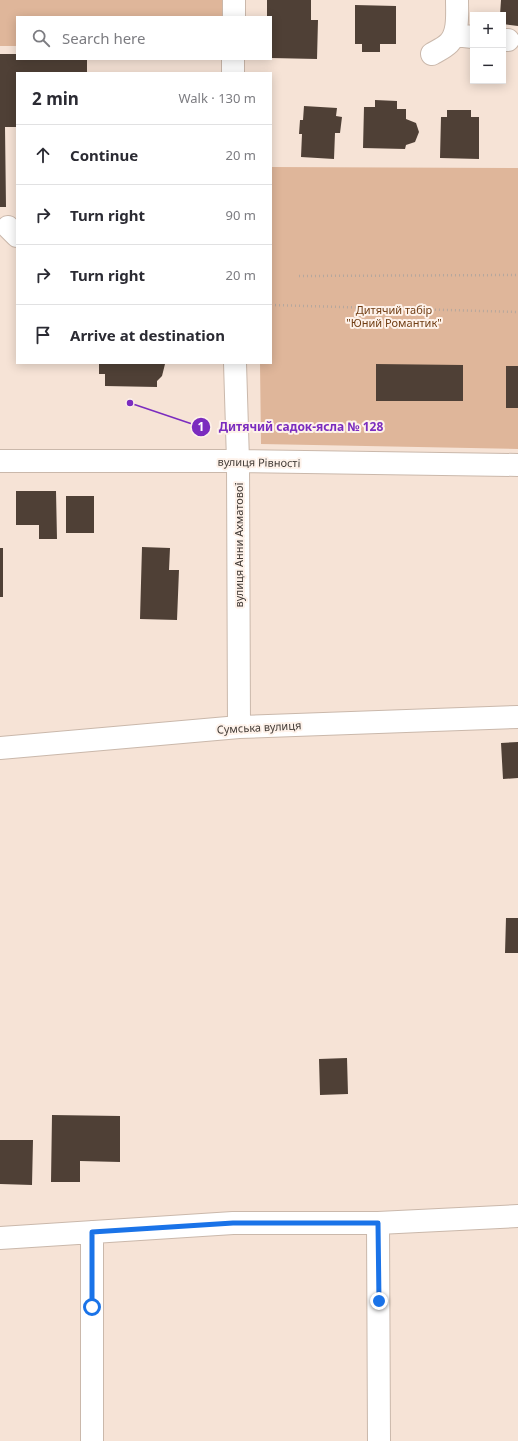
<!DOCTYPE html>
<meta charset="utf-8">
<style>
:root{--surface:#fff;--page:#f7f7f7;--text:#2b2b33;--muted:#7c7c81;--line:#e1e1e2}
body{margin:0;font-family:"Noto Sans",sans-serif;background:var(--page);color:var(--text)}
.controls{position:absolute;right:12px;top:12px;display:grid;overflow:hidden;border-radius:0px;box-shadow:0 2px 10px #0003}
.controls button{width:36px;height:36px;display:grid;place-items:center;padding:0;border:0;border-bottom:1px solid var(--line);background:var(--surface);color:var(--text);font:20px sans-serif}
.stop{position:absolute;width:12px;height:12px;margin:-9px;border:3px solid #1a73e8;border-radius:50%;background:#fff}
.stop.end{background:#1a73e8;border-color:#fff;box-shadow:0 1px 4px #0008}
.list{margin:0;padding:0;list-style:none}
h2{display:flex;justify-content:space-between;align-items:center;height:52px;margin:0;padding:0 16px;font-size:17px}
h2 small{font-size:13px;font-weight:400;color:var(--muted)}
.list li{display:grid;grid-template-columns:26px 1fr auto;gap:12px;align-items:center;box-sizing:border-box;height:60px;padding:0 16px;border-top:1px solid var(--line)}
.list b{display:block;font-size:15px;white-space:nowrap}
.list em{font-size:13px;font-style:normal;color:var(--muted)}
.icon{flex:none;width:22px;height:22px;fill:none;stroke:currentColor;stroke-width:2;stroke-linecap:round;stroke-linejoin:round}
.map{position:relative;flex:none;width:518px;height:1441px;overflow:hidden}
.search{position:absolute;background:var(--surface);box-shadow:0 2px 10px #0003;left:16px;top:16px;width:256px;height:44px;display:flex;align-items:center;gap:10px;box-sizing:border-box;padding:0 14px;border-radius:0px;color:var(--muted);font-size:15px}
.panel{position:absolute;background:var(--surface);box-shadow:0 2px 10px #0003;left:16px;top:72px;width:256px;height:292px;border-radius:0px}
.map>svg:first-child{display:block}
</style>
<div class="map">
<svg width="518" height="1441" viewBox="0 0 518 1441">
<rect width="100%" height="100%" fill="#f6e3d6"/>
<path fill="#dfb69a" d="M 0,0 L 225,0 L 225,17 L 17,17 L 17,46 L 0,46 Z
M 271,167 L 518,168 L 518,449 L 261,444 L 260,363 L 271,363 Z"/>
<path fill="#4f4036" d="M 267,0 L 311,0 L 311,20 L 318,20 L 317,59 L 271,58 L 271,17 L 267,17 Z
M 501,0 L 518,0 L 518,26 L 503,24 L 504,15 L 500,15 Z
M 355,5 L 396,6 L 396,44 L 380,44 L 380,52 L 362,52 L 362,44 L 355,44 Z
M 0,54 L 17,54 L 17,59 L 87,60 L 87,73 L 17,73 L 17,127 L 5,127 L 6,207 L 0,207 Z
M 375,100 L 397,101 L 397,109 L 406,109 L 406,119 L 416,123 L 419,132 L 415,142 L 406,145 L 405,149 L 363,148 L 364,107 L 375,107 Z
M 304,106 L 337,108 L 336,116 L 342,117 L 340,133 L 335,133 L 334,159 L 301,157 L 302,134 L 299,134 L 300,120 L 303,120 Z
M 447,110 L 471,110 L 471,117 L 479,117 L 479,159 L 440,158 L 441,117 L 447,117 Z
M 99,363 L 165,363 L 165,364 L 162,376 L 157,381 L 157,387 L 105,386 L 105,374 L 99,374 Z
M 376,364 L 463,365 L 463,401 L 376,401 Z
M 506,366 L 518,366 L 518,408 L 506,408 Z
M 16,491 L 56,491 L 57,539 L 39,539 L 39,525 L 16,525 Z
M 66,496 L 94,496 L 94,533 L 66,533 Z
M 142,547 L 170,548 L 169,570 L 179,570 L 177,620 L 140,619 Z
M 0,548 L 3,548 L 3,597 L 0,597 Z
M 518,742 L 518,778 L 503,779 L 501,743 Z
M 506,918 L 518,918 L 518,953 L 505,953 Z
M 347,1058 L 348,1094 L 320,1095 L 319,1059 Z
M 52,1115 L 120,1116 L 120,1162 L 80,1161 L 80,1182 L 51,1182 Z
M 0,1140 L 33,1140 L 32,1185 L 0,1184 Z"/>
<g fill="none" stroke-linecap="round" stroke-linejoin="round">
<g stroke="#cab8ab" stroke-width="24">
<path id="minor" d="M 234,17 L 234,0
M 454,35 L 473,37
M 503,40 L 508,40
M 432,54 C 437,51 444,48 449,43 C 459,33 457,14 457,0
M 233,73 L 233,59
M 8,227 L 17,236
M 235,363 L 238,461 L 239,727
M 0,461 L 238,461 L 518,465
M 0,748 L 239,727 L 518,717
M 378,1223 L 379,1441
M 92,1232 L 92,1441
M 0,1238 L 233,1223 L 378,1223 L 518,1216"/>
</g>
<path stroke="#b6a79d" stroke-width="2.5" stroke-dasharray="1 3" stroke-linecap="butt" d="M 299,276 L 518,275
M 271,305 L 518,312"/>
<use href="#minor" stroke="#fff" stroke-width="22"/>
</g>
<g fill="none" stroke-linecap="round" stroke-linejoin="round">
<path stroke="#1a73e8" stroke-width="5" d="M 92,1307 L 92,1232 L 233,1223 L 378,1223 L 379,1301"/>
</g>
<g text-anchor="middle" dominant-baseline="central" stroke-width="4" stroke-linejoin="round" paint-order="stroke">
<g font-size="11" fill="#703d13" stroke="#fef2ea">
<text x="394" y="309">Дитячий табір<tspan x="394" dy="13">"Юний Романтик"</tspan></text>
</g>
<g font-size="11" fill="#423b36" stroke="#fef2ea">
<text transform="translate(259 462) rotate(1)">вулиця Рівності</text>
<text transform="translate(238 545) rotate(-90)">вулиця Анни Ахматової</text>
<text transform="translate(259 727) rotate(-3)">Сумська вулиця</text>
</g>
</g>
<path fill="none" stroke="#7b2cbf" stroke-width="1.5" d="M130 403L201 427"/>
<g fill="#7b2cbf" stroke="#fef2ea" stroke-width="1.5">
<circle cx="130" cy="403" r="4"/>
<circle cx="201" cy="427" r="10"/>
</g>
<g font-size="12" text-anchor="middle" font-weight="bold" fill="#fff">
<text x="201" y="431">1</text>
</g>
<g font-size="12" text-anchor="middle" font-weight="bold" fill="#7b2cbf" stroke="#fef2ea" stroke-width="4" stroke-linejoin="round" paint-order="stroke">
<text x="301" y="431">Дитячий садок-ясла № 128</text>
</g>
</svg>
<div class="controls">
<button>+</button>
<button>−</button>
</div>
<div class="stop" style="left:92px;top:1307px"></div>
<div class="stop end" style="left:379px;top:1301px"></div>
<div class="search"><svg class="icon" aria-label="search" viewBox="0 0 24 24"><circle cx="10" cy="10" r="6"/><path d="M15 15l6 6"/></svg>Search here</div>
<section class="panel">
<h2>2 min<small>Walk · 130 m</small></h2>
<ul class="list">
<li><svg class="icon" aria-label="ahead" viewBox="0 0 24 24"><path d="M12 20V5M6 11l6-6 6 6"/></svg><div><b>Continue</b></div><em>20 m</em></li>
<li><svg class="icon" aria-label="right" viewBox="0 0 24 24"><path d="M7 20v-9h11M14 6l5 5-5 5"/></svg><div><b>Turn right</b></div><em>90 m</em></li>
<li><svg class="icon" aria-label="right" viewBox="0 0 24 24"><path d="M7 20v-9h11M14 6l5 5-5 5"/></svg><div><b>Turn right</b></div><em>20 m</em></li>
<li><svg class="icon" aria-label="arrive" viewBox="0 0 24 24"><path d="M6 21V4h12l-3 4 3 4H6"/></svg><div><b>Arrive at destination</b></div></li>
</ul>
</section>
</div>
